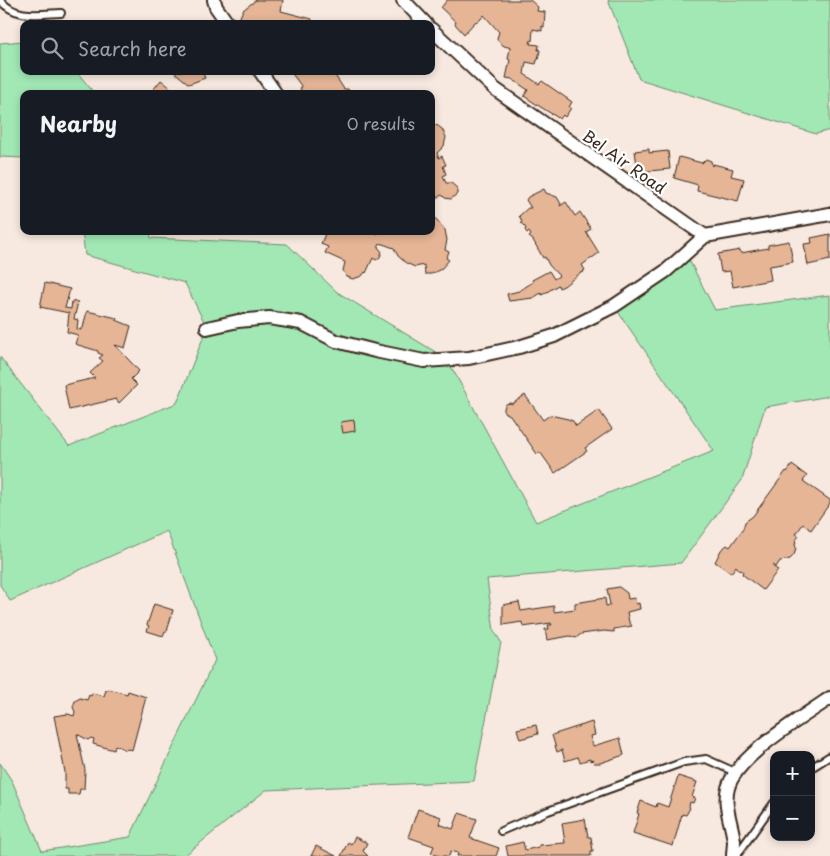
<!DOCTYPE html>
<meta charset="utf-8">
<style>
:root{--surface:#171b24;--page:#20242c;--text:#f1f3f6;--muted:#9ea1a6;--line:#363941}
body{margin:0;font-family:"Playpen Sans",sans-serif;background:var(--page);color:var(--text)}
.controls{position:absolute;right:15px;bottom:15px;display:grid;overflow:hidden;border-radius:10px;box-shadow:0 2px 8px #0003}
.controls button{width:45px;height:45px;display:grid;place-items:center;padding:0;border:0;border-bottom:1px solid var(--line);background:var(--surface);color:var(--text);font:25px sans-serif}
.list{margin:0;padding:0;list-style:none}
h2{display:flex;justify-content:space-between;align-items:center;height:65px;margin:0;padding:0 20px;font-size:21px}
h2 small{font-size:16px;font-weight:400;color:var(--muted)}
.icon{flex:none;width:28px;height:28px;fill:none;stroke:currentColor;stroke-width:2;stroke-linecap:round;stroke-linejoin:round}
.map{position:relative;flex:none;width:830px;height:856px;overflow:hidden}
.search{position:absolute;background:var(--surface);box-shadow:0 2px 8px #0003;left:20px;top:20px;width:415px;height:55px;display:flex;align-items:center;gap:12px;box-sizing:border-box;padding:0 18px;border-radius:10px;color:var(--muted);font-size:19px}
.panel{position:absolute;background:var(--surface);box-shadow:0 2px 8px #0003;left:20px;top:90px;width:415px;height:145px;border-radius:10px}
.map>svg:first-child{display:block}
</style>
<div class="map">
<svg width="830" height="856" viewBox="0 0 830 856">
<rect width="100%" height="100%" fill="#f7e9e0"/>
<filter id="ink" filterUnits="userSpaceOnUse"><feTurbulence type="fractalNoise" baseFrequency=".02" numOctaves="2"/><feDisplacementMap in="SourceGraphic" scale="10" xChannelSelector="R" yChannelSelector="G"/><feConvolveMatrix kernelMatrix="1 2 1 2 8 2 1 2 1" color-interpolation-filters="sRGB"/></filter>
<g filter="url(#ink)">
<path fill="#a1e8b5" stroke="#6e896a" d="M 608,0 L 830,0 L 830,130 L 816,134 L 639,79 Z
M 24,41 L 24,71 L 76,71 L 95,94 L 24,94 L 24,158 L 0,157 L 0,43 Z
M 82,231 L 150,231 L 151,238 L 287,244 L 337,292 L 447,359 L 536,522 L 714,451 L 614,306 L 686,254 L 715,310 L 830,295 L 830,396 L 765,407 L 742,480 L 681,563 L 487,579 L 494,631 L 501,642 L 474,781 L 266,790 L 184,856 L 0,856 L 0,763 L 12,781 L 42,851 L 130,837 L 215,660 L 167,531 L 10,601 L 0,585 L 0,357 L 69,446 L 177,403 L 207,328 L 185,283 L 85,255 Z"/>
<path fill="#e5b596" stroke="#3b2a1e" d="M 256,0 L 283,0 L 281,11 L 312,19 L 311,24 L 250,24 L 239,19 L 243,10 Z
M 447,0 L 530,0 L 538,7 L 537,11 L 545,12 L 544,27 L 542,26 L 542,31 L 533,29 L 532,41 L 531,40 L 530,44 L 539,45 L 538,50 L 540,50 L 538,60 L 537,60 L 536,64 L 526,62 L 524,74 L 539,84 L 542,81 L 572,102 L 569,107 L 571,108 L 565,117 L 563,115 L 560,119 L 539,106 L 524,96 L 528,90 L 512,79 L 506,78 L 510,60 L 508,59 L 510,48 L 512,48 L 504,46 L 498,41 L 497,38 L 499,32 L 484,15 L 480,20 L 475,22 L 464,34 L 455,24 L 456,22 L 441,8 Z
M 173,71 L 202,71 L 205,78 L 189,84 Z
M 290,71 L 332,71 L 344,89 L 348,89 L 351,94 L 317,94 L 315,92 L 313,94 L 303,94 L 300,88 L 302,87 Z
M 161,80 L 176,92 L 175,94 L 152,94 L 153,93 L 152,91 Z
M 431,123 L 438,126 L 442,129 L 446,137 L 444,146 L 437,153 L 439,158 L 442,156 L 446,165 L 443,166 L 446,174 L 443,176 L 446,183 L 451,183 L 457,188 L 457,194 L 451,199 L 445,198 L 442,195 L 431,200 Z
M 649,149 L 649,153 L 668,151 L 670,169 L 638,172 L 635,151 Z
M 679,157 L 702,163 L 706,159 L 711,161 L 712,166 L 713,164 L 733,169 L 731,176 L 744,179 L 738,201 L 697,191 L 698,185 L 674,178 Z
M 544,189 L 546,193 L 557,197 L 561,204 L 560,206 L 566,202 L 575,216 L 580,212 L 591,229 L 586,232 L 599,253 L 582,265 L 585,270 L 583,271 L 584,272 L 579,274 L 564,286 L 559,288 L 558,285 L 542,295 L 541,293 L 533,298 L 509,301 L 507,294 L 519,291 L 533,282 L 532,280 L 549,271 L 554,279 L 559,276 L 549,265 L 545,257 L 543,258 L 533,240 L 529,237 L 531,235 L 529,232 L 527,233 L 525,230 L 526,228 L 521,223 L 522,221 L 519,216 L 528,208 L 531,208 L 526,200 L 528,197 Z
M 431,210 L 432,216 L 437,220 L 445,230 L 447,240 L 445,250 L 449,252 L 446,258 L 449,260 L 441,269 L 431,274 L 425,274 L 424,265 L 415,267 L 406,263 L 398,256 L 394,248 L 380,243 L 378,247 L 382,252 L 380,257 L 376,260 L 373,258 L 366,273 L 365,272 L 362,276 L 353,279 L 347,277 L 343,271 L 345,262 L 325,253 L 328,247 L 321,244 L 326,231 L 374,231 L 377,234 L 380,231 L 431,231 Z
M 830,234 L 830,260 L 808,265 L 804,244 L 812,243 L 811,238 Z
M 789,241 L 793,262 L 770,266 L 769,267 L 771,280 L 733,287 L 730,271 L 721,272 L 718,254 L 740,250 L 741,253 L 768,248 L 768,245 Z
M 45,283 L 70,289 L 65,308 L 71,309 L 72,301 L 78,302 L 74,319 L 78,320 L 77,329 L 81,330 L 81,328 L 83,328 L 87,311 L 117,318 L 116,320 L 131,326 L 125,348 L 115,345 L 139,371 L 131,379 L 137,385 L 119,403 L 116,399 L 69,410 L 64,385 L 95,378 L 90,373 L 103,361 L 99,358 L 103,355 L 98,353 L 98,351 L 75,344 L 78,335 L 67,332 L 69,313 L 40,307 Z
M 525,395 L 543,420 L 550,415 L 568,419 L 573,421 L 576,426 L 599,410 L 612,429 L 585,448 L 587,451 L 555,473 L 540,452 L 537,454 L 510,415 L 504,412 L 504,408 L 506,404 L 510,403 L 512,404 Z
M 354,420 L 355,431 L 343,433 L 341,422 Z
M 792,465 L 807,476 L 803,481 L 830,500 L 830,503 L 811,530 L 803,524 L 796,534 L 799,536 L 795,541 L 796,542 L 795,544 L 796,548 L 794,555 L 790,559 L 780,561 L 776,567 L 773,565 L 772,566 L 778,570 L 763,590 L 742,574 L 743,571 L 739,570 L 736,566 L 731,573 L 715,562 L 721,550 L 727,545 L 730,547 L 743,529 L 745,522 L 753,516 L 786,471 L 787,472 Z
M 619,587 L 627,593 L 628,599 L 635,598 L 636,604 L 639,603 L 640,609 L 627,612 L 629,622 L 632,626 L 614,629 L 614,632 L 604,631 L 581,634 L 576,638 L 570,636 L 547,640 L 545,629 L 549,629 L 548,625 L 552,625 L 551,623 L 523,627 L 522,622 L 503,625 L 503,605 L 519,602 L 521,611 L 554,606 L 554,612 L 575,609 L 575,603 L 605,598 L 606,606 L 610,605 L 607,589 Z
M 154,604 L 173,610 L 167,631 L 165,631 L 163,636 L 147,631 L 149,626 L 147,625 Z
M 109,689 L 127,694 L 128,691 L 146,697 L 132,750 L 127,749 L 126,750 L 115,745 L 114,750 L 93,744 L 94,739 L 91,738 L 88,740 L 77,734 L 85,770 L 84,789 L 80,789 L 79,794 L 68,794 L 68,789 L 65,789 L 65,772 L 54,716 L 68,714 L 74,716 L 75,712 L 73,707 L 75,701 L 80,698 L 87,700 L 89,695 L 91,696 L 92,693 L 104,696 L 106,690 L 109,690 Z
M 592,722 L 595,735 L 590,736 L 593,746 L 620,738 L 624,755 L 600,763 L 594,763 L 593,760 L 590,761 L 590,759 L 580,762 L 578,757 L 565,761 L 562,750 L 557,752 L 552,735 Z
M 536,725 L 538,734 L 520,739 L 517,729 Z
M 678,776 L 697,782 L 692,797 L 695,798 L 693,803 L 690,802 L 689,807 L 690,808 L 686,815 L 682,814 L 673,846 L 633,833 L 639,814 L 637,813 L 641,801 L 656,807 L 657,803 L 668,807 Z
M 418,809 L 441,817 L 439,824 L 453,829 L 459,813 L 477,819 L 470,838 L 499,848 L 496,856 L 457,856 L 458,853 L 451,851 L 449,856 L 440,856 L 431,853 L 434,846 L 408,837 Z
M 585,819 L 588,837 L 591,837 L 593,851 L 591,851 L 591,856 L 508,856 L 506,846 L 523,842 L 525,850 L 539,847 L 539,845 L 565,843 L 562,823 Z
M 355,837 L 367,843 L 363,851 L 368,856 L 341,856 L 348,842 L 351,844 Z
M 316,846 L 336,856 L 311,856 Z"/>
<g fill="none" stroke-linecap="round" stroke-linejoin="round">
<g stroke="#3b2a1e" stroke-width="10">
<path id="service" d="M 0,0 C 15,19 39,14 61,13
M 811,768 L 830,756
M 501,831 L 548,811 L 684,762 L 706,759 L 735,772
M 736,856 L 774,803"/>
</g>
<g stroke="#3b2a1e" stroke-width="16">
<path id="minor" d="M 214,0 L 216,7 L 228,24
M 403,0 L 426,24
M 431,29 L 495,89 L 705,236 L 830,214
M 260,71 L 276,94
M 207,328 L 238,321 L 269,318 L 301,323 L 336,341 L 375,351 L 424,361 L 469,358 L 519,347 L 554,336 L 614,306 L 666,271 L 705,236
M 733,856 C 733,851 734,846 734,841 C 732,824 723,805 728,788 C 736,756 803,717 830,698"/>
</g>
<use href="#service" stroke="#fff" stroke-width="6"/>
<use href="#minor" stroke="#fff" stroke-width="12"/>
</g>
</g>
<g text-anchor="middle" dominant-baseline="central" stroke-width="4.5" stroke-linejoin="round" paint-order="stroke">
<g font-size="16" fill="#3b2a1e" stroke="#fff">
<text transform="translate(625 161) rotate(35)">Bel Air Road</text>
</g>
</g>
</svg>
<div class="controls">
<button>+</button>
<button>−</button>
</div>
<div class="search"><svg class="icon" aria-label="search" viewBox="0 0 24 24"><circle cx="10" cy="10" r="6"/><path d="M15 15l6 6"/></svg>Search here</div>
<section class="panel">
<h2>Nearby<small>0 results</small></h2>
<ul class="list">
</ul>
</section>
</div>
